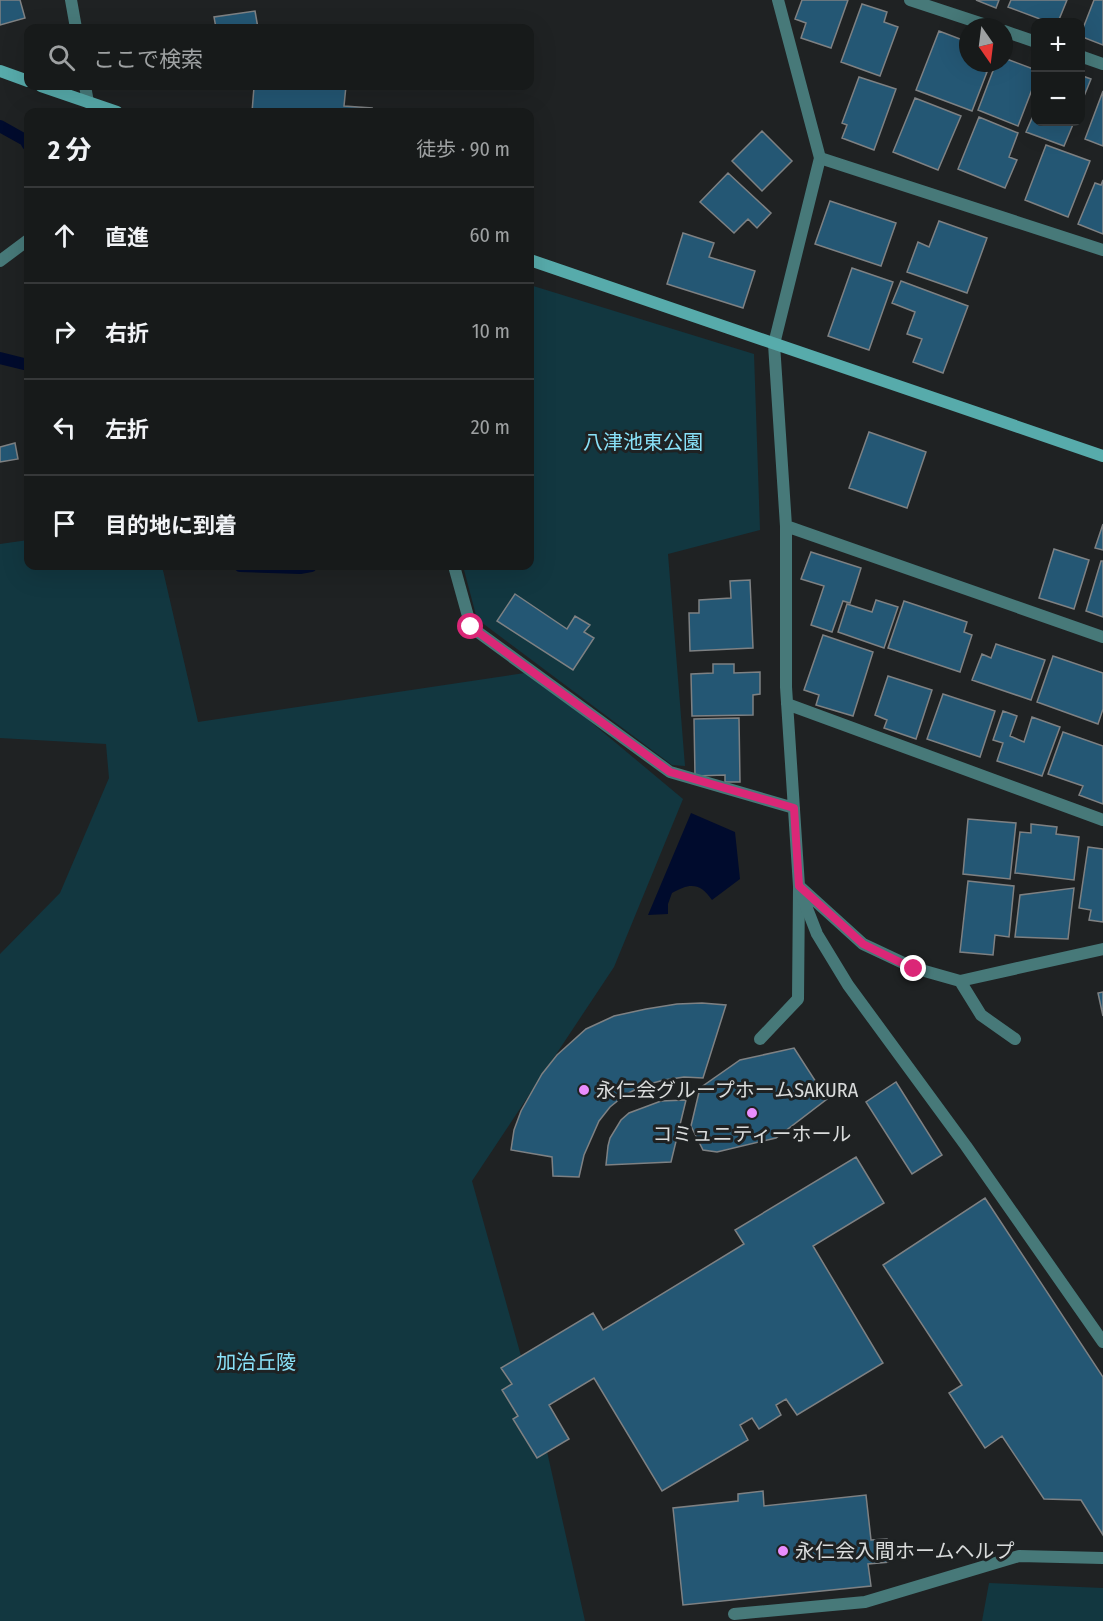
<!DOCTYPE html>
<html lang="ja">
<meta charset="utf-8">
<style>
:root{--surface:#171a1a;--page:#202323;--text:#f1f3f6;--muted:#9ea1a2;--line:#363839}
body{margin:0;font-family:"Fira Sans Condensed","Noto Sans JP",sans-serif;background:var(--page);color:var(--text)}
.controls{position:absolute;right:18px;top:18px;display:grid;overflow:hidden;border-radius:12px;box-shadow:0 6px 24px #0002}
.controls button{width:54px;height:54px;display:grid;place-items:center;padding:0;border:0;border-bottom:2px solid var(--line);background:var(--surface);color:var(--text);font:30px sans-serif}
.compass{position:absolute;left:959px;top:18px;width:54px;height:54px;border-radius:50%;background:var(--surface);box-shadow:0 6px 24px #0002;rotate:166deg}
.stop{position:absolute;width:18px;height:18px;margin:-14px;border:4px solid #db2777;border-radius:50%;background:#fff}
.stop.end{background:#db2777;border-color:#fff;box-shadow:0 2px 6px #0008}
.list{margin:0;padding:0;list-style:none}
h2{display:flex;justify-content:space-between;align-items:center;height:78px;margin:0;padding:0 24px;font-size:26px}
h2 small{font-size:20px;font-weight:400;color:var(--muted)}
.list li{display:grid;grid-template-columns:39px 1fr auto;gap:18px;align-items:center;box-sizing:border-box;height:96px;padding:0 24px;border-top:2px solid var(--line)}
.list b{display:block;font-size:22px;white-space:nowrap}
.list em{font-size:20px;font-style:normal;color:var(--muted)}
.icon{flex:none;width:33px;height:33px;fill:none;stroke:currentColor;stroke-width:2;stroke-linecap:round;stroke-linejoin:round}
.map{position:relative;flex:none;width:1103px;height:1621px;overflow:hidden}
.search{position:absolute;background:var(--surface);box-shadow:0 6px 24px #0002;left:24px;top:24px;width:510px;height:66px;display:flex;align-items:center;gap:15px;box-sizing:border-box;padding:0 21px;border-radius:12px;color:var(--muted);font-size:22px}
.panel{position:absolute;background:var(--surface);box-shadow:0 6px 24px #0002;left:24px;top:108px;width:510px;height:462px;border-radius:12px}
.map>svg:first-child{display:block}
</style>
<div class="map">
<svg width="1103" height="1621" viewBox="0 0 1103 1621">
<rect width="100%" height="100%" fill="#1f2223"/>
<path fill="#123740" d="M 530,285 L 754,354 L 760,530 L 668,554 L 685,766 L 672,765 L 477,619 L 463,566 L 530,566 Z
M 28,540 L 28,566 L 162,566 L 198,722 L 531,672 L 683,799 L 614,967 L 472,1181 L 544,1438 L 585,1621 L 0,1621 L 0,954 L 60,893 L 109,778 L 106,744 L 0,738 L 0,544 Z
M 989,1583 L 1103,1588 L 1103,1621 L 982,1621 Z"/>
<path fill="#000b2d" d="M 691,813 L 735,832 L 740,879 L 712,900 C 700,882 689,883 672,893 L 668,904 L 668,914 L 648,915 Z"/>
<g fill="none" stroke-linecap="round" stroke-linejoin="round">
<path stroke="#000b2d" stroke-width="12" d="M 0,126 L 25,140 L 28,145
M 0,358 L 28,365
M 240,566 L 300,568 L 311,566"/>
</g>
<path fill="#245774" stroke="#7e8183" stroke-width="1.5" d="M 0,0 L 20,0 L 25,18 L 0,25 Z
M 802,0 L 848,0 L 831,48 L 801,38 L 806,23 L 795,19 Z
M 976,0 L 999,0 L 996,8 Z
M 1011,0 L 1067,0 L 1058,22 L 1048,22 L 1008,7 Z
M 1094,0 L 1103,0 L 1103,45 L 1080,36 Z
M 862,4 L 887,12 L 884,22 L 898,27 L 880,76 L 841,62 Z
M 255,11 L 258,28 L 216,28 L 214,17 Z
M 939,31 L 968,42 L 968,63 L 976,63 L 974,67 L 987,72 L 972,111 L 916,90 Z
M 1004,58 L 1036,70 L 1036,79 L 1018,126 L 978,110 L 996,63 L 1004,63 Z
M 1080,75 L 1091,79 L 1080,106 Z
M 859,77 L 896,89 L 874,150 L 842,138 L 847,125 L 842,123 Z
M 266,86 L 346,86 L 344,106 L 372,108 L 371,112 L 252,112 L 254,87 L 266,88 Z
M 1103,91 L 1103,146 L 1085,139 Z
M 915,98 L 961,116 L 938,170 L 893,152 Z
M 1036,109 L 1036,122 L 1074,122 L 1064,146 L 1026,132 Z
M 979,117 L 1018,133 L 1009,157 L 1017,160 L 1005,188 L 958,169 Z
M 762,131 L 792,161 L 762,191 L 732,161 Z
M 1046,145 L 1090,161 L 1068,217 L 1025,200 Z
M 728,173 L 771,213 L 757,228 L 748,219 L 734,233 L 700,202 Z
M 1103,180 L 1103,234 L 1078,224 L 1095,183 L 1101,185 Z
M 830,201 L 896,223 L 881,266 L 815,244 Z
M 939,221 L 987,238 L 967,293 L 907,272 L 918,242 L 929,247 Z
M 683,233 L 714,243 L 709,257 L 755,271 L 743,308 L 667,284 Z
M 852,268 L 893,282 L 869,350 L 828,336 Z
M 901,281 L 968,306 L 943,373 L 913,362 L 922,339 L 907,334 L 915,312 L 892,303 Z
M 869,432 L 926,452 L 907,508 L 849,488 Z
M 15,443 L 18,459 L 0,462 L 0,447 Z
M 1103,524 L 1103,550 L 1095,548 Z
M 1054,549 L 1089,560 L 1074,609 L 1039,598 Z
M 811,552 L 861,568 L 850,603 L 843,601 L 832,632 L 811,625 L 824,586 L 801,579 Z
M 1101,561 L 1103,561 L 1103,617 L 1086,611 Z
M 750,580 L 753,648 L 690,651 L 689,613 L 699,613 L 699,600 L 731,598 L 730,581 Z
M 515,594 L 567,629 L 575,616 L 590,625 L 584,632 L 594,638 L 573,670 L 497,621 Z
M 876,600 L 898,607 L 884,648 L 838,632 L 847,604 L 872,612 Z
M 904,601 L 967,622 L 964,632 L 972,635 L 960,672 L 888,648 Z
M 823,635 L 873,652 L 853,716 L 816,705 L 819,695 L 804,690 Z
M 996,644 L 1045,660 L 1031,700 L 972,680 L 982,654 L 991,658 Z
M 1053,656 L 1103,673 L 1103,709 L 1098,724 L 1037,702 Z
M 713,664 L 734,664 L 734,673 L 760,672 L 760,694 L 753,695 L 753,715 L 692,716 L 691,674 L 713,673 Z
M 888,676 L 932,690 L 916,739 L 884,728 L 887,720 L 875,715 Z
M 943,694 L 995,711 L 980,757 L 927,739 Z
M 1003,711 L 1017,716 L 1010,736 L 1024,742 L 1032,717 L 1060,727 L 1042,776 L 997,761 L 1003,743 L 993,740 Z
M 739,718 L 740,782 L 725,782 L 725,775 L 695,776 L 694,719 Z
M 1063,732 L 1103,746 L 1103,804 L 1079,795 L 1083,786 L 1048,774 Z
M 968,819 L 1016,823 L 1010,879 L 963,874 Z
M 1031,824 L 1057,827 L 1056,834 L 1079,837 L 1074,880 L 1015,873 L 1020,832 L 1031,833 Z
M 1088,847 L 1103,849 L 1103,922 L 1089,920 L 1091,910 L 1079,908 Z
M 968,881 L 1014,886 L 1009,937 L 995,935 L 993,955 L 960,952 Z
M 1074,888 L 1068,939 L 1015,937 L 1020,895 Z
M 1103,992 L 1103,1016 L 1098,993 Z
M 702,1003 L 726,1005 L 703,1078 L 684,1077 L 664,1080 L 642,1086 L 625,1095 L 610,1107 L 599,1121 L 584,1155 L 579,1177 L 553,1176 L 552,1157 L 511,1150 L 514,1130 L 521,1111 L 542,1074 L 557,1055 L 586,1029 L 614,1016 L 646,1009 L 677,1004 Z
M 794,1048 L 827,1099 L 776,1138 L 717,1152 L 703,1150 L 691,1126 L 700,1088 L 740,1060 Z
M 896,1082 L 942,1155 L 912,1174 L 866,1102 Z
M 686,1100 L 671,1162 L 606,1165 L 608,1146 L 610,1138 L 621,1120 L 629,1113 L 661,1101 Z
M 856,1157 L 884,1203 L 813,1246 L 883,1363 L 797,1415 L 786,1399 L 776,1405 L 781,1415 L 759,1429 L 752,1418 L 740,1425 L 748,1440 L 662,1491 L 594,1378 L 549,1405 L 569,1439 L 537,1458 L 513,1419 L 518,1416 L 502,1390 L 512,1384 L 501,1368 L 593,1313 L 603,1330 L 744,1244 L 735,1230 Z
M 985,1198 L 1103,1377 L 1103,1535 L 1081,1500 L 1044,1499 L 1002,1436 L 985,1448 L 949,1393 L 962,1385 L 883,1265 Z
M 763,1491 L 764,1506 L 866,1495 L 871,1540 L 887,1539 L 890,1562 L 868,1564 L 871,1586 L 683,1605 L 673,1508 L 738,1501 L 738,1494 Z"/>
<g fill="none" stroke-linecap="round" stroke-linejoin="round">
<path stroke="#477979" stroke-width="12" d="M 760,1039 L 798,999 L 799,888"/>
<path stroke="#477979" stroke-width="12" d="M 71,0 L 76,28
M 778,0 L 820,158 L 774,344 L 786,526 L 786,687 L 799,886 L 863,944 L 914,968 L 960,981 L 1103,949
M 910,0 L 992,27
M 1004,31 L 1036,42
M 1080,56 L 1103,64
M 85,86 L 88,102
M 820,158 L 1103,250
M 0,261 L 28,240
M 786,526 L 1103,637
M 454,566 L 471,627 L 670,772 L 794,808
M 787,704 L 1103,820
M 799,888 L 817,934 L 848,985 L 966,1146 L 1103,1342
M 960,981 L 981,1015 L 1015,1039
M 734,1614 L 865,1602 L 1019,1556 L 1103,1558"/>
<path stroke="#57abab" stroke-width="12" d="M 0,71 L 28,81
M 41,86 L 117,112
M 530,260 L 1103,456"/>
</g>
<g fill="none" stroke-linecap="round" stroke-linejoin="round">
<path stroke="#db2777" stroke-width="8" d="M 471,627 L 670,772 L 794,808 L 799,886 L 863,944 L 914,969"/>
</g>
<g fill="#ea8dfd" stroke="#1f2223" stroke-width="2">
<circle cx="584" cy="1090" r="6"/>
<circle cx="752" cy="1113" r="6"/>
<circle cx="783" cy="1551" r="6"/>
</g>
<g text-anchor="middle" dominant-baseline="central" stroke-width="6" stroke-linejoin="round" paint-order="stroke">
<g font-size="20" fill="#89e1f8" stroke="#1f2223">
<text x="643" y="442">八津池東公園</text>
<text x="256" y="1362">加治丘陵</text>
</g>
<g font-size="20" fill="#d9dbdb" stroke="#1f2223" text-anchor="start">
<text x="596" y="1090">永仁会グループホームSAKURA</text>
<text x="752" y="1134" text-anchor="middle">コミュニティーホール</text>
<text x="795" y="1551">永仁会入間ホームヘルプ</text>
</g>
</g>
</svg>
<div class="controls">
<button>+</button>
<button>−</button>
</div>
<svg class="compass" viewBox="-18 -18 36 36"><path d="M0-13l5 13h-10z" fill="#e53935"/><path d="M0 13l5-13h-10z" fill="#9ea1a2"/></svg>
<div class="stop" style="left:471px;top:627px"></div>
<div class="stop end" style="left:914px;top:969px"></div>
<div class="search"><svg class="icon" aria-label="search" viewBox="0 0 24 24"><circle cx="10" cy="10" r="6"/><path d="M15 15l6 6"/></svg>ここで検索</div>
<section class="panel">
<h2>2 分<small>徒歩 · 90 m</small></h2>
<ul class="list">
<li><svg class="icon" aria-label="ahead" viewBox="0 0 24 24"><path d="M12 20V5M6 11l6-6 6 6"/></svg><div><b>直進</b></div><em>60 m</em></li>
<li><svg class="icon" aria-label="right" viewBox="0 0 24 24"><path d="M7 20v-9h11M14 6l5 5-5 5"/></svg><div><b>右折</b></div><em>10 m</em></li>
<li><svg class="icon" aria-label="left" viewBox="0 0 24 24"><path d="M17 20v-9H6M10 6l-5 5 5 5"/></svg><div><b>左折</b></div><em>20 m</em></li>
<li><svg class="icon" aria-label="arrive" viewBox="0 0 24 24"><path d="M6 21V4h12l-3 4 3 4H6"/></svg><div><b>目的地に到着</b></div></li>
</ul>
</section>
</div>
